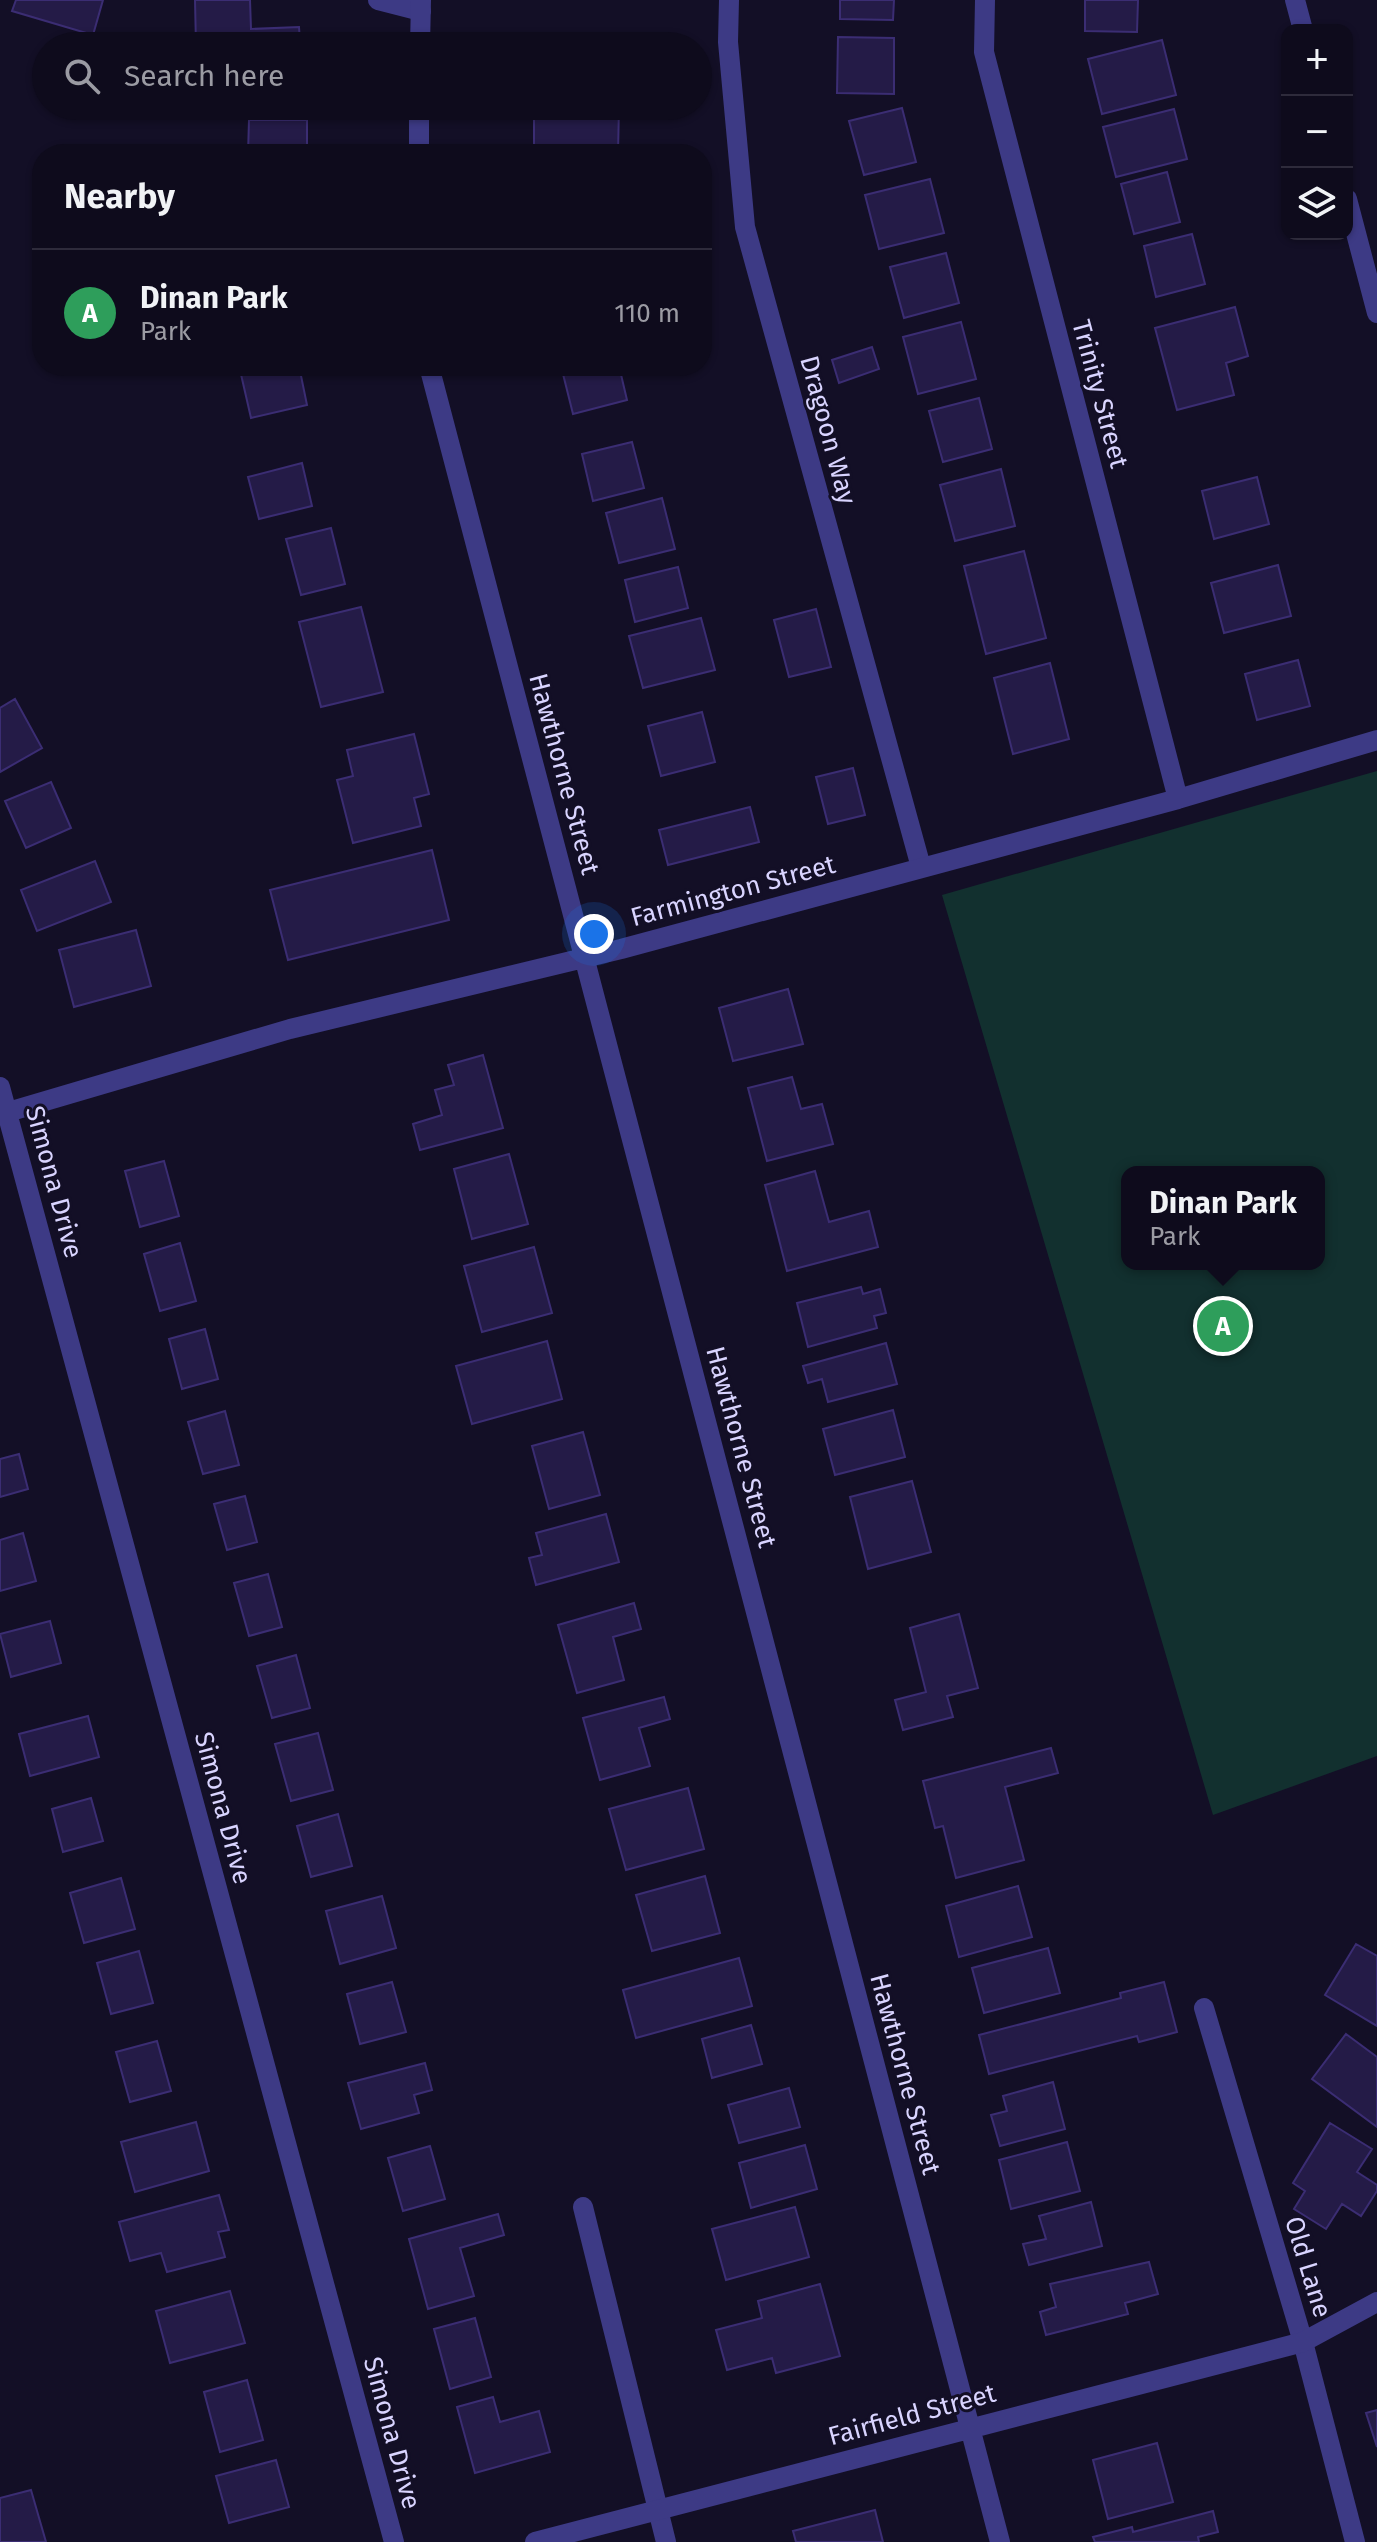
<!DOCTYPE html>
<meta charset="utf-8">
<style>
:root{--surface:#0e0b1c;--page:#171425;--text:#f1f3f6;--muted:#9b9ba3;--line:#2e2b3b;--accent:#0f766e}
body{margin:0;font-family:"Fira Sans",sans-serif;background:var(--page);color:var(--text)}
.controls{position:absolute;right:24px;top:24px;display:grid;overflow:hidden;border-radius:16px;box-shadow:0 2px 6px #0004}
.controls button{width:72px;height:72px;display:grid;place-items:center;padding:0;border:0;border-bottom:2px solid var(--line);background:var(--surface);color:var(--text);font:40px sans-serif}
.you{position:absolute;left:594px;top:934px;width:28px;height:28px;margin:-20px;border:6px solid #fff;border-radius:50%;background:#1a73e8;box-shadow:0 0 0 12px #1a73e833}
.badge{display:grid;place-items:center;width:52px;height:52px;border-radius:50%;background:var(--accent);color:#fff;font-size:26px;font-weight:700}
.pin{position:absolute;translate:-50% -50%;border:4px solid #fff;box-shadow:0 2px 8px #0006}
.popup{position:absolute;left:1121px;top:1166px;width:204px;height:104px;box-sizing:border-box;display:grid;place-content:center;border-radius:16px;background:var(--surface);filter:drop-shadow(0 2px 6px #0005);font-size:26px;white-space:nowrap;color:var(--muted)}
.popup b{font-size:30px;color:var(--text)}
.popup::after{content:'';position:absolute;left:50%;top:100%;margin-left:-16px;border:16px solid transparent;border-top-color:var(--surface)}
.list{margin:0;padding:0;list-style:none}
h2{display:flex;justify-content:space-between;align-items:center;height:104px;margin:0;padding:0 32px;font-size:34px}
h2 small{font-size:26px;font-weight:400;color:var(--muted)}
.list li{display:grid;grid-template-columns:52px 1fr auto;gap:24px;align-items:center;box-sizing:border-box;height:128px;padding:0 32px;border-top:2px solid var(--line)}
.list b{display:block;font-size:30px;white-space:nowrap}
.list p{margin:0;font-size:26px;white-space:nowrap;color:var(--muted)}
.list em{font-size:26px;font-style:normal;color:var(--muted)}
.icon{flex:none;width:44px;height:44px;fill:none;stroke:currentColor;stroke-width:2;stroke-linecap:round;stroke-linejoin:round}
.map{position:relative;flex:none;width:1377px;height:2542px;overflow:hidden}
.search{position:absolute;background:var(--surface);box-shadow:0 2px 6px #0004;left:32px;top:32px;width:680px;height:88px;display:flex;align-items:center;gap:20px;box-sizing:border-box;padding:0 28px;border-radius:44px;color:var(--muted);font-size:30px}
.panel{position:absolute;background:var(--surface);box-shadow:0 2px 6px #0004;left:32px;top:144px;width:680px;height:232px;border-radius:32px}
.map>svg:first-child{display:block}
</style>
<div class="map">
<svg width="1377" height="2542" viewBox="0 0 1377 2542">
<rect width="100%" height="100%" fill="#130f26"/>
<path fill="#12302f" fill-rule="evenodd" d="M 1377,771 L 1377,1756 L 1213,1815 L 942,895 ZM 1127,1172 L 1319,1172 L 1319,1264 L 1127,1264 Z"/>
<path fill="#241b47" stroke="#3b2d73" stroke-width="2" d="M 16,0 L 103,0 L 93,35 L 12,11 Z
M 195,0 L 250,0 L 251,29 L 299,27 L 300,42 L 315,41 L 315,46 L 196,46 Z
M 840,0 L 894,0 L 893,20 L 840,19 Z
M 1085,0 L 1138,0 L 1137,32 L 1085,31 Z
M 838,37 L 894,38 L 894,94 L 837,93 Z
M 1162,40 L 1176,95 L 1102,114 L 1088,59 Z
M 534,106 L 619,106 L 618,154 L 534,154 Z
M 902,108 L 916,162 L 864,175 L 849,121 Z
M 1174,109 L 1187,159 L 1116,177 L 1103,127 Z
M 249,120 L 307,120 L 307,154 L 248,154 Z
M 1167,172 L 1180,222 L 1134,234 L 1121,184 Z
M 930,179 L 944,233 L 879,249 L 865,195 Z
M 1192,234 L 1205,284 L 1156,297 L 1144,246 Z
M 946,253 L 959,303 L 904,318 L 890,267 Z
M 1235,307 L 1248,356 L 1226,363 L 1234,395 L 1177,410 L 1155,328 Z
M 961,322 L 976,379 L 918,394 L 903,337 Z
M 872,347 L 879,369 L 839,383 L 832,360 Z
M 257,366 L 299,366 L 307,405 L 251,418 L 240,370 Z
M 561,366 L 619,366 L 627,400 L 573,414 Z
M 979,398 L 992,449 L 943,462 L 929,411 Z
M 632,442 L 644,488 L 593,501 L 582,454 Z
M 302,463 L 312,506 L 259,519 L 248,477 Z
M 1001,469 L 1015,526 L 955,541 L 940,485 Z
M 1257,477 L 1269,524 L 1214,539 L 1202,491 Z
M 662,498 L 675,549 L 619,563 L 606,513 Z
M 331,528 L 345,584 L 301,595 L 286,539 Z
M 1024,551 L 1046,638 L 986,654 L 964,566 Z
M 1278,565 L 1291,616 L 1224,633 L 1211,583 Z
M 678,567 L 688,608 L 635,622 L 625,580 Z
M 361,607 L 383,692 L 321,707 L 299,622 Z
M 816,609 L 831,667 L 789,677 L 774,620 Z
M 701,618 L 715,670 L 643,688 L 629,636 Z
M 1298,660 L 1310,706 L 1257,720 L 1245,674 Z
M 1050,663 L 1069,739 L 1013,754 L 994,678 Z
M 15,699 L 42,748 L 0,772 L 0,708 Z
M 702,712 L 715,762 L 661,776 L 648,726 Z
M 414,734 L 429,794 L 414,798 L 421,826 L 353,843 L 337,780 L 353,776 L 347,750 Z
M 853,768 L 865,815 L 828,824 L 816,777 Z
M 51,782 L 71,828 L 26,848 L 5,801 Z
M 750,807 L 759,842 L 668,865 L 659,830 Z
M 432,850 L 449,920 L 288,960 L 270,890 Z
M 95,861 L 111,902 L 37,931 L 21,890 Z
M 136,930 L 151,986 L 74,1007 L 59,950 Z
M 788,989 L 803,1044 L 733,1061 L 719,1008 Z
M 483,1055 L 503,1128 L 420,1150 L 413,1124 L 442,1115 L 435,1090 L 454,1085 L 448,1065 Z
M 792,1077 L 801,1109 L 822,1104 L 833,1144 L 767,1161 L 748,1088 Z
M 509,1154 L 528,1224 L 472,1239 L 454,1169 Z
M 164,1161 L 179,1216 L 140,1227 L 125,1171 Z
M 815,1171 L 829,1222 L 869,1211 L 878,1247 L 787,1271 L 765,1185 Z
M 180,1243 L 196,1301 L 160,1311 L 144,1254 Z
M 534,1247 L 552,1313 L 482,1332 L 464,1266 Z
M 861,1287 L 863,1294 L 880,1289 L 886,1313 L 874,1316 L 877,1328 L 808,1347 L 797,1303 Z
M 205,1329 L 218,1379 L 182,1389 L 169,1339 Z
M 547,1341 L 562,1399 L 472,1424 L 456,1366 Z
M 886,1343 L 897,1384 L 828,1402 L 822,1379 L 808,1383 L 803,1366 Z
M 893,1410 L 905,1457 L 835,1475 L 823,1429 Z
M 225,1411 L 239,1465 L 203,1474 L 188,1422 Z
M 583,1432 L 600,1495 L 549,1509 L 532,1446 Z
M 19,1454 L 28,1489 L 0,1497 L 0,1459 Z
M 912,1481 L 931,1552 L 868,1569 L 850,1497 Z
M 245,1496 L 257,1542 L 227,1550 L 214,1504 Z
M 606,1514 L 619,1562 L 536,1585 L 529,1558 L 542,1555 L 536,1533 Z
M 23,1533 L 36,1581 L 0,1591 L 0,1540 Z
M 268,1574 L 282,1627 L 249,1636 L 234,1583 Z
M 634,1603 L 641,1629 L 613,1637 L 624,1680 L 577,1693 L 558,1625 Z
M 959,1614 L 978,1688 L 947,1696 L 953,1717 L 903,1730 L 895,1700 L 926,1692 L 910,1628 Z
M 50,1621 L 61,1663 L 11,1677 L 0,1634 Z
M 296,1655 L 310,1708 L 272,1718 L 257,1666 Z
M 664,1697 L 670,1719 L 639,1728 L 650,1766 L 600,1780 L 583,1718 Z
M 88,1716 L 99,1757 L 30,1776 L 19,1734 Z
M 318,1733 L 333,1790 L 291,1801 L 275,1744 Z
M 1051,1748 L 1058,1773 L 1005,1787 L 1024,1860 L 956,1878 L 943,1826 L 935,1828 L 923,1781 Z
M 688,1788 L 704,1849 L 626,1870 L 609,1809 Z
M 91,1798 L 103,1841 L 63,1852 L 52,1809 Z
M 338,1814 L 352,1866 L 311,1877 L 297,1826 Z
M 705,1876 L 720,1933 L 652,1951 L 636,1895 Z
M 121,1878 L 135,1929 L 84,1943 L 70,1893 Z
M 1018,1886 L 1032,1937 L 959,1957 L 946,1906 Z
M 382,1896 L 396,1948 L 340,1964 L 326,1911 Z
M 1356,1944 L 1377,1956 L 1377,2026 L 1325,1995 Z
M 1048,1948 L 1060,1993 L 984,2013 L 972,1968 Z
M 139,1951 L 153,2003 L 111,2014 L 97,1963 Z
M 739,1958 L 752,2006 L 636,2038 L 623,1990 Z
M 392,1982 L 406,2032 L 360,2044 L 347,1994 Z
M 1164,1982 L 1177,2032 L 1139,2042 L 1137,2036 L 989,2074 L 979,2035 L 1121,1998 L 1120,1993 Z
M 751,2025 L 762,2064 L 712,2078 L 702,2039 Z
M 1346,2034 L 1377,2057 L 1377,2127 L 1312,2079 Z
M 157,2041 L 171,2091 L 130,2102 L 116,2052 Z
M 425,2063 L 432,2090 L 414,2095 L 419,2113 L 361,2129 L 348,2083 Z
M 1053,2082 L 1065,2129 L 1000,2146 L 991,2115 L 1007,2111 L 1003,2096 Z
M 789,2088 L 800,2127 L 739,2143 L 728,2105 Z
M 196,2122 L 209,2171 L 135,2192 L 121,2142 Z
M 1330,2123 L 1372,2149 L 1357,2172 L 1377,2185 L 1377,2191 L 1361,2216 L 1342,2204 L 1326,2229 L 1294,2209 L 1305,2191 L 1293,2183 Z
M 1067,2142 L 1080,2191 L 1011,2209 L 999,2160 Z
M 805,2145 L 817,2189 L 751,2208 L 739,2163 Z
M 430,2146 L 445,2199 L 403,2211 L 388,2158 Z
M 219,2195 L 229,2230 L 218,2232 L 225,2257 L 167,2272 L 161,2253 L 130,2261 L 119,2222 Z
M 1091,2202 L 1102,2246 L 1029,2265 L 1023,2244 L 1046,2239 L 1039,2216 Z
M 795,2207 L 809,2257 L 726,2280 L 712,2229 Z
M 498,2214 L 504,2235 L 460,2248 L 474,2296 L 428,2309 L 409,2239 Z
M 1149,2262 L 1158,2294 L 1125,2303 L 1128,2314 L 1046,2335 L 1040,2312 L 1056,2307 L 1050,2284 Z
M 820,2284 L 840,2356 L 776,2373 L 772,2358 L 727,2370 L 716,2330 L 762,2318 L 758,2301 Z
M 230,2291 L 245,2343 L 170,2363 L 156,2311 Z
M 475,2318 L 491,2377 L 450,2389 L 434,2329 Z
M 247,2380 L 263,2440 L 220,2452 L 204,2392 Z
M 493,2397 L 500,2422 L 539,2411 L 550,2452 L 475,2473 L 457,2407 Z
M 1377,2410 L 1377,2447 L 1366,2413 Z
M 1157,2443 L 1173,2502 L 1108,2519 L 1093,2460 Z
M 276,2460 L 289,2507 L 229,2523 L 216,2476 Z
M 31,2490 L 46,2542 L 0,2542 L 0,2498 Z
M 875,2510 L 883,2542 L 796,2542 L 793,2531 Z
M 1213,2511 L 1218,2532 L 1198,2537 L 1199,2542 L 1095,2542 L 1093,2537 L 1132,2527 L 1133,2532 Z"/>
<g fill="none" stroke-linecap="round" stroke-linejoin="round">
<path stroke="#3d3a85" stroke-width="20" d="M 378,0 L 421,11
M 729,0 L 728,42 L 745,227 L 921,867
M 1295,0 L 1303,30
M 1347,199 L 1377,313
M 1204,2008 L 1303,2342 L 1355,2542
M 583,2207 L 666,2542"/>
<path stroke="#3d3a85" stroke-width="20" d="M 985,0 L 984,52 L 1178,799
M 420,46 L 421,0
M 419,154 L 419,106
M 429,366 L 1000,2542
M 0,1087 L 394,2542
M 8,1112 L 290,1029 L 621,949 L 1178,799 L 1377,740
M 535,2542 L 1303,2342 L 1377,2302"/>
</g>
<g text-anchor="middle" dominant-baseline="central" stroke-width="6" stroke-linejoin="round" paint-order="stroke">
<g font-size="26" fill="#d9d4ff" stroke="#130f26">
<text transform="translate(1100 394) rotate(75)">Trinity Street</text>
<text transform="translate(828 430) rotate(75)">Dragoon Way</text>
<text transform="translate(564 774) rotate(75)">Hawthorne Street</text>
<text transform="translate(733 891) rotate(-15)">Farmington Street</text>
<text transform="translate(54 1182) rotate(75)">Simona Drive</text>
<text transform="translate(741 1447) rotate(75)">Hawthorne Street</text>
<text transform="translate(223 1808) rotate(75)">Simona Drive</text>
<text transform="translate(905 2074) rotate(75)">Hawthorne Street</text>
<text transform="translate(1308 2267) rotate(73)">Old Lane</text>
<text transform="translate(912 2415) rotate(-15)">Fairfield Street</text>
<text transform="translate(392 2433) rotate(75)">Simona Drive</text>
</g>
</g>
</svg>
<div class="controls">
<button>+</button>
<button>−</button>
<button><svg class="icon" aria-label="layers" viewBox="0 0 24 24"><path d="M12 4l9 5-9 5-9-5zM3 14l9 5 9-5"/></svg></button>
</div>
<div class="you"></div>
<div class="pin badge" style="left:1223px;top:1326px;background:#2e9e5b">A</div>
<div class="popup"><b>Dinan Park</b>Park</div>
<div class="search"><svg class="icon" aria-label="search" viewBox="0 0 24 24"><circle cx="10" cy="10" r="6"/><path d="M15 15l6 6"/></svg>Search here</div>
<section class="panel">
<h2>Nearby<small></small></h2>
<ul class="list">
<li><span class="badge" style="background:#2e9e5b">A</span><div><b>Dinan Park</b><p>Park</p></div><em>110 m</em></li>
</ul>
</section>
</div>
